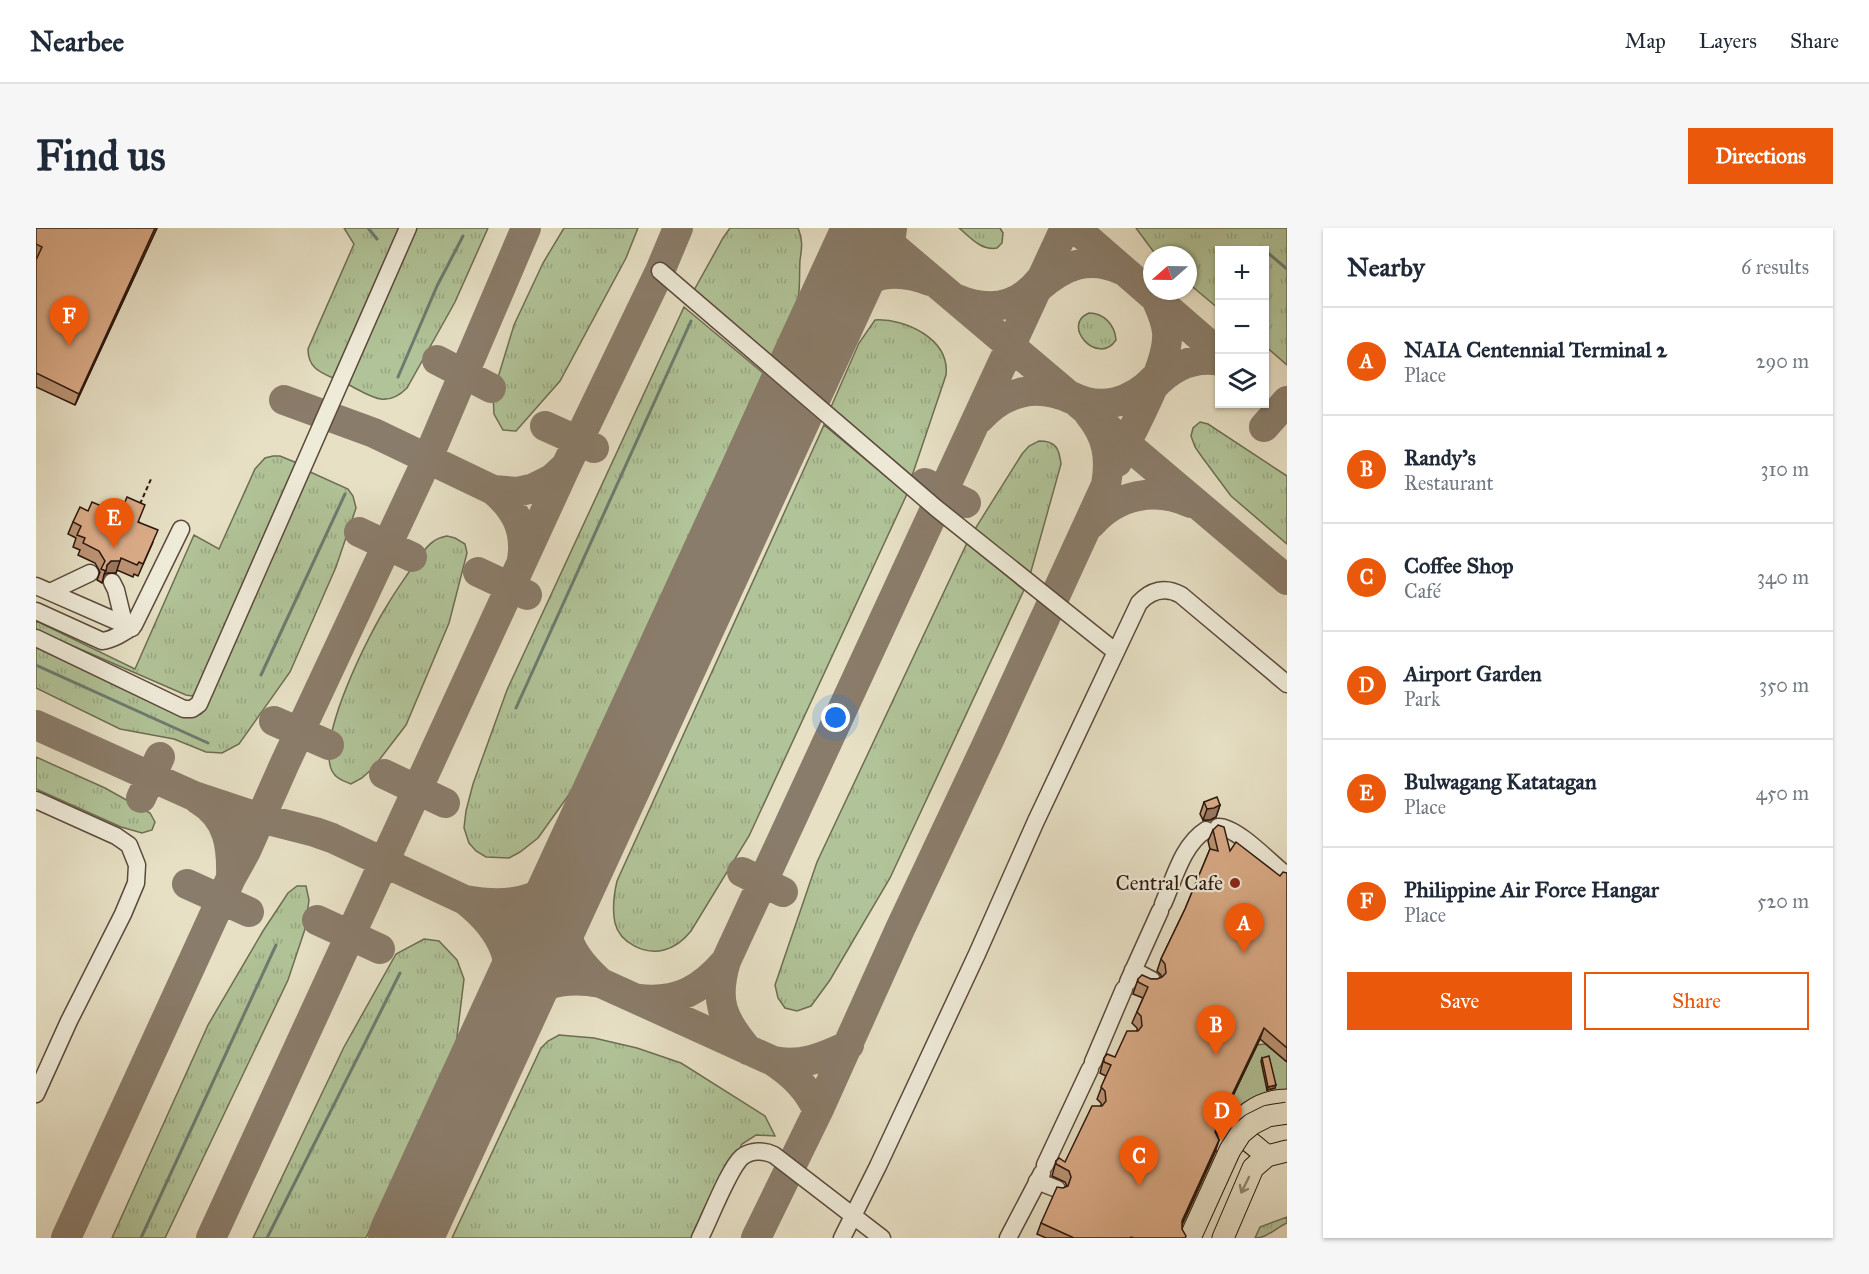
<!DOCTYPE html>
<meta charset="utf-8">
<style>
:root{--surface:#fff;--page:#f6f6f7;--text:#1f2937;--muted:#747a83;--line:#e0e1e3;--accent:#ea580c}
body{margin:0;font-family:"IM FELL Great Primer",serif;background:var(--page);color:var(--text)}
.controls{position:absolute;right:18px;top:18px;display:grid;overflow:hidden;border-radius:0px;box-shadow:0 2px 4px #0004}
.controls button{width:54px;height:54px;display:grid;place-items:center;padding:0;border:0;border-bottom:2px solid var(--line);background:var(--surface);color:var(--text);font:30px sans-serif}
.compass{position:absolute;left:1107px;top:18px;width:54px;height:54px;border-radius:50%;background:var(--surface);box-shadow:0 2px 4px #0004;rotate:250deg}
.you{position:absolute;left:800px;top:490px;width:21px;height:21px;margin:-15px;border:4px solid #fff;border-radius:50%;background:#1a73e8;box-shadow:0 0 0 9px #1a73e833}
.badge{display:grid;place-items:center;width:39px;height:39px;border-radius:50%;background:var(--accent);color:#fff;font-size:20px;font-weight:700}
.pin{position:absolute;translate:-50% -50px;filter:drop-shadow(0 2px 3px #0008)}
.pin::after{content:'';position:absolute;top:32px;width:21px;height:18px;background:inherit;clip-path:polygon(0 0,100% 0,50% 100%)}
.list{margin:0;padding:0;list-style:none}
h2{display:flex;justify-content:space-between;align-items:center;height:78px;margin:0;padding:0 24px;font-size:26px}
h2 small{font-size:20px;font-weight:400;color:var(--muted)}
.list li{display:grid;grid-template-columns:39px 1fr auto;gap:18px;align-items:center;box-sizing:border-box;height:108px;padding:0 24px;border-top:2px solid var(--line)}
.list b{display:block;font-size:22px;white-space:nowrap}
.list p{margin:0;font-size:20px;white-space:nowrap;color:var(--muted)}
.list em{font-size:20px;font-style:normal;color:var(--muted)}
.actions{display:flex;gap:12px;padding:18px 24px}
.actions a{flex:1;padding:14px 0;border:2px solid var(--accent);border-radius:0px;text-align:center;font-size:21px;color:var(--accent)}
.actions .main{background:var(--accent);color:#fff}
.icon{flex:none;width:33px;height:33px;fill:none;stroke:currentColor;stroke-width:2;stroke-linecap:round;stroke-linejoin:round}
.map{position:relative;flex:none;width:1251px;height:1010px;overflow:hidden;border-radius:0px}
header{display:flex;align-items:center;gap:36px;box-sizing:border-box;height:84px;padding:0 30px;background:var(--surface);border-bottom:2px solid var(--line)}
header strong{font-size:28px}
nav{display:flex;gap:33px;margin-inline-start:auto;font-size:21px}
.intro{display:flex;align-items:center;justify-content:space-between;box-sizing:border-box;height:144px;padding:0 36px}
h1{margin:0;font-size:42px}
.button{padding:15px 27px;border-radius:0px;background:var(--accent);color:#fff;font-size:21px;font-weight:700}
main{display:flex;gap:36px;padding:0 36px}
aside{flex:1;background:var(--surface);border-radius:0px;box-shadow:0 2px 4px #0004}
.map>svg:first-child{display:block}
</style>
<header>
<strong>Nearbee</strong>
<nav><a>Map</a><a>Layers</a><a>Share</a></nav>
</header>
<div class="intro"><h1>Find us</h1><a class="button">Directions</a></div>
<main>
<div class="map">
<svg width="1251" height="1010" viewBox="0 0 1251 1010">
<defs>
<pattern id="grass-tufts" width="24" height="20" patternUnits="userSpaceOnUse" patternTransform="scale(1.5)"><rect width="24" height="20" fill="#b1c398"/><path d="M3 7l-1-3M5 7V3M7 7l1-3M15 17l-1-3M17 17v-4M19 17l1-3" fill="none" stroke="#98a782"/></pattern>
</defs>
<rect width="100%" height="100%" fill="#e7e0c5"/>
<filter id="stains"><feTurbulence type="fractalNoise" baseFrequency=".00333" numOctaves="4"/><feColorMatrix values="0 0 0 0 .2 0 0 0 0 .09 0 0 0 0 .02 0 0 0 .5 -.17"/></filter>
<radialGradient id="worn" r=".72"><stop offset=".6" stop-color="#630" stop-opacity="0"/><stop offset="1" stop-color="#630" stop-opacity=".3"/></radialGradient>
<path fill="url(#grass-tufts)" stroke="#6e6d53" stroke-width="1.5" d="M 308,0 L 363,0 L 297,150 C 283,144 272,139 272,121 L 318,16 Z
M 379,0 L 452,0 L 419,74 L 371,160 C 349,182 334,167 311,156 Z
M 528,0 L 602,0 L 590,30 L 524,153 L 480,203 L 467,202 L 458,186 L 457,166 L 478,97 L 507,35 Z
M 694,0 L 762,0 C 767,11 766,20 764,32 C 763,49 765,66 759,83 C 754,99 743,114 736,129 L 657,64 L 687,10 Z
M 923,0 L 964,0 L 967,5 L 966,15 L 961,20 C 945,23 934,9 923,0 Z
M 1100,0 L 1251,0 L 1251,137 L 1229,118 L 1228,22 L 1184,22 L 1183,81 L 1152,55 L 1152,27 L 1120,27 Z
M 648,79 L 727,145 L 542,554 L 502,610 L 484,624 L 473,630 L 450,629 L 440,623 L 433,615 L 428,600 L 430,583 L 437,556 L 471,462 Z
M 1053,85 C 1068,85 1079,97 1080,112 C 1062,139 1024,97 1053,85 Z
M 839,92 C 869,90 914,111 910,147 L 876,248 L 795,179 L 823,115 Z
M 1164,194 L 1172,196 L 1251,248 L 1251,316 L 1195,268 L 1166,229 L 1159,219 L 1155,208 L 1157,200 Z
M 788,197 L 871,266 L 713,608 L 655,703 C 648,712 639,719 628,722 C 609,727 584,715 579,695 C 576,681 578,666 581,653 Z
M 1003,213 C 1020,213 1023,220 1025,236 L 994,347 L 939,301 L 986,226 L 993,218 Z
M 237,228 L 244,228 L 261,235 L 161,465 L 156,468 L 150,467 L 0,402 L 0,393 L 99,441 L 158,307 L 183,321 L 219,241 L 229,230 Z
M 272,243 L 312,261 L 317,268 L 320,280 L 300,339 L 254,444 L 203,516 L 186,525 L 170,524 L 138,511 L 84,501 L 0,460 L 0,419 L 155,489 L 165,486 L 168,482 Z
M 411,308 L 419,310 L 429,316 L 431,325 L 413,395 L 370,497 L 337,540 L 326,550 L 315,556 C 308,553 300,551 296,543 C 280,510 333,406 352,376 C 359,364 367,353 375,341 C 382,332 388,319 398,313 C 402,310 407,309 411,308 Z
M 931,315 L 988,362 L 854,650 L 794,752 L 775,778 L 761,783 L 749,780 L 742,770 L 739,757 L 781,634 Z
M 0,529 L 69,560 L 114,585 L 119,594 L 116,602 L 106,605 L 85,599 L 0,561 Z
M 261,658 L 270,658 L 273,672 L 269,701 L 252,752 L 129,1010 L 76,1010 L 172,797 L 227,703 L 252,665 Z
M 388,711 L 403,713 L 421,732 L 428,751 L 420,817 L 330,1010 L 217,1010 L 308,819 L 360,726 Z
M 523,807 L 558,810 L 601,820 L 645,835 L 729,888 L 739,908 L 720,907 L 706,916 L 660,1010 L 416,1010 L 505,820 L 512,813 Z
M 1251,989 L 1251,995 C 1240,1000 1231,1010 1219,1010 L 1224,999 Z"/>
<path fill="#b1c398" stroke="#6e6d53" stroke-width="1.5" d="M 1229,816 L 1251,834 L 1251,884 L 1226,888 L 1150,1010 L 1136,1010 L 1139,992 L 1221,817 Z"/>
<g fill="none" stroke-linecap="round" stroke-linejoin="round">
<path stroke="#6c7b6f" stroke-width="3" d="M 332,0 L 341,11
M 1225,19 L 1251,41
M 362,149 L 401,58 L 427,8
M 0,437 L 172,515
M 225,447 L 309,266
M 480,480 L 655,93
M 105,1010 L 240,717
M 231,1010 L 364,745"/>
<path stroke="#8a7c6a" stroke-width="30" d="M 809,0 L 813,30 L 809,54
M 835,0 L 1251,352
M 1039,0 L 1184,126
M 1002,60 C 1028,37 1053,27 1086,42
M 921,71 C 952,84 982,80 1004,52
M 793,91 C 818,51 848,35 894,53
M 401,132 L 455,160
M 1117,159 C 1134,140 1157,128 1184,133
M 1035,168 C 1065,184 1097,174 1119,150
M 248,172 L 338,205 L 457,262 L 481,264 L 498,260 L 516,251 L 530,238
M 943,191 C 968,163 1001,155 1035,171
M 509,198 L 558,220
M 1228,199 L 1251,173
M 1081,234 C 1095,203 1134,136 1131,104 C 1130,93 1125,82 1121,73
M 889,255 L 930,275
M 457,262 C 479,280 491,302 486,332
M 1055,296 C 1081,266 1119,259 1155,275
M 323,304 L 376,329
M 442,344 L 491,367
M 238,493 L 293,517
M 0,497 L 158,568 L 224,590 L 279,604 L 296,610 L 446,680 L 467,692 L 526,733 L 565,755 L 737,833 C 758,847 772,861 782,883
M 348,546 L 409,575
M 105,570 L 124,529
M 163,572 C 193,590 196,619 195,650
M 706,644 L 747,664
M 151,656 L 213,684
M 281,692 L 344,721
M 690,733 L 1029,0
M 603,771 C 642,775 665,762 690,733 C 678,773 686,791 712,822
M 472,788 C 481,737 470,704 429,672 C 484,682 513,670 547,627
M 472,788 C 497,755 526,748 565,755 C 531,725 523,703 532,659
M 737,833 C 765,839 788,829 813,817
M 30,1010 L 195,650 L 210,623 L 249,535 L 391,232 L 490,0
M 175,1010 L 531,236 L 624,43 L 642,0
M 720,1010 L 782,883 L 864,701 L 953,512 L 1070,257 C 1075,229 1071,208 1053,186"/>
<path stroke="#8a7c6a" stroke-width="74" d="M 369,1010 L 834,0"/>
<g stroke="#5b493c" stroke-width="19">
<path id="minor" d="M 624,43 L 900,280 L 1080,424
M 76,354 L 80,362 L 89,399 L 86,404
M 0,358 L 96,400
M 14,364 L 54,345
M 0,383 L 66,413 C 76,412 90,404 98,397 L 145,301
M 0,410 L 148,481 L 156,481 L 163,476 L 372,0
M 0,572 L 80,608 L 93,617 L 101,637 L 100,655 L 87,686 L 33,793 L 0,866
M 1182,599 C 1200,598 1235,635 1250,647
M 1127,676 C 1138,652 1146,617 1170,602
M 1097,742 L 1116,752
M 1092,754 L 1124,683
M 1057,834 L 1088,761
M 1009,937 L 1054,841
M 1001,953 L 1021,961
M 664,1010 C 673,993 693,940 706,929 C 715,922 728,922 738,927 L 846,1010
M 806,1010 L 842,938 L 941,726 L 1000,593 L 1103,375 C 1115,362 1129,358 1145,367 L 1251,456
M 972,1010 L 1006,945"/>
</g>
<g stroke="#2c170e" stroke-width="23">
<path id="major" d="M 1197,900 L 1231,928
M 1188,915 C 1201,890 1222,872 1251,872
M 1187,1010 L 1217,940 L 1231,928 L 1251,923"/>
</g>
<path stroke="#2c170e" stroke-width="2" stroke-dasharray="4.5 3" stroke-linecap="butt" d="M 104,276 L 115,251"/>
<use href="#minor" stroke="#efebd9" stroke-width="16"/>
<use href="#major" stroke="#e7e0c5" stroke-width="21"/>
<g stroke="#2c170e" stroke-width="23" stroke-linecap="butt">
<path id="major-bridge" d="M 1154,1010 L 1194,922 L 1205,905 L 1216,896 L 1232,888 L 1251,885"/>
</g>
<use href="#major-bridge" stroke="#e7e0c5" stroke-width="21"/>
</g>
<path fill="#bc9475" stroke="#2c170e" stroke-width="1.5" d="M 0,0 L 121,0 L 39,177 L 0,159 L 0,32 L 1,30 L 0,30 Z
M 52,283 L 103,294 L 117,314 L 102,348 L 98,346 L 97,349 L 81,342 L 80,345 L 71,345 L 68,347 L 66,355 L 61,352 L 64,344 L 59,335 L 42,327 L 44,322 L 37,319 L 40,310 L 32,306 L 37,294 Z
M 1168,574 L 1184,577 L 1180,589 L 1174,592 L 1167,592 L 1164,586 Z
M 1177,602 L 1194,623 L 1244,648 L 1251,645 L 1251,834 L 1224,811 L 1180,903 L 1183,912 L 1179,924 L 1146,997 L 1146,1001 L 1149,1010 L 1010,1010 L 1001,1006 L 1005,995 L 1027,960 L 1031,958 L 1029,954 L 1016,948 L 1020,933 L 1029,934 L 1065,878 L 1065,875 L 1061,871 L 1070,848 L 1064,845 L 1068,830 L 1079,829 L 1101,803 L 1101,800 L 1096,795 L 1107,770 L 1097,766 L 1102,751 L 1121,751 L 1125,750 L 1125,747 L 1121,743 L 1125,731 L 1149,681 L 1174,621 L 1172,613 Z
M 1226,830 L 1239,860 L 1231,862 L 1225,833 Z"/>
<path fill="#99785f" stroke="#2c170e" stroke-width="1.5" d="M 119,0 L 121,0 L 39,177 L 43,166 Z
M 85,330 L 80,345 L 71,345 L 68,347 L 71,337 L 75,333 Z
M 1184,577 L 1180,589 L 1174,592 L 1167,592 L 1171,581 Z
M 1228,800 L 1224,811 L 1177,909 L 1181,898 Z
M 1240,857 L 1239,860 L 1231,862 L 1232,859 Z
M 1183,912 L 1179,924 L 1142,1005 L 1146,993 Z"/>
<path fill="#dbac88" stroke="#2c170e" stroke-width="1.5" d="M 0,0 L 119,0 L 43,166 L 0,145 L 0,32 L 6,19 L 0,16 Z
M 91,269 L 109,277 L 102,294 L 122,302 L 107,336 L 103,334 L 101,337 L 85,330 L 84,333 L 75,333 L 71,337 L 70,343 L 65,341 L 69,333 L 63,323 L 47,315 L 49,310 L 41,307 L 45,298 L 37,294 L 44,279 L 52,283 L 56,274 L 84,286 Z
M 1181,569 L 1184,577 L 1178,580 L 1171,581 L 1168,574 Z
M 1182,597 L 1188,599 L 1194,623 L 1200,614 L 1244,648 L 1247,644 L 1251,645 L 1251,820 L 1228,800 L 1181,898 L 1179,904 L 1183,912 L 1146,993 L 1146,1001 L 1150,1008 L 1149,1010 L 1098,1010 L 1095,1009 L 1094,1010 L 1038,1010 L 1005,995 L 1021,959 L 1027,960 L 1032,958 L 1035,949 L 1033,943 L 1020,936 L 1020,933 L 1023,930 L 1029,934 L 1056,878 L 1066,878 L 1070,873 L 1069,863 L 1065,859 L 1075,837 L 1068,834 L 1068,830 L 1071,826 L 1079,829 L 1091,803 L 1102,803 L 1106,798 L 1105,788 L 1101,784 L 1112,759 L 1102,754 L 1102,751 L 1106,747 L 1115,751 L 1121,751 L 1126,749 L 1130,745 L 1129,736 L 1125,731 L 1149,681 L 1174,621 L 1182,623 L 1177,602 Z
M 1233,828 L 1240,857 L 1232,859 L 1226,830 Z"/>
<defs><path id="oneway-shaft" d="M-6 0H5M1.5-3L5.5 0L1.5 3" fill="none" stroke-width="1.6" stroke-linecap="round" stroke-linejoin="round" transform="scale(1.5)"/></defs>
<use stroke="#938673" href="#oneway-shaft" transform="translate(1209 957) rotate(116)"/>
<circle fill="#8f2418" stroke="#efebd9" stroke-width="2" cx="1199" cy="655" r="6"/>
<g text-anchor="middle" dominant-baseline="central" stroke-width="4.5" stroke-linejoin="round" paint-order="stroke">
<g font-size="21" fill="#2c170e" stroke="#efebd9" text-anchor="end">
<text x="1187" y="655">Central Cafe</text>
</g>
</g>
<rect width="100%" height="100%" filter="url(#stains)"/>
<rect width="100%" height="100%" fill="url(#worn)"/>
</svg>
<div class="controls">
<button>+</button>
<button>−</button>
<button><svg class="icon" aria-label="layers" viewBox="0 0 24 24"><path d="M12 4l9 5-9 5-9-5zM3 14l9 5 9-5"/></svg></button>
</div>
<svg class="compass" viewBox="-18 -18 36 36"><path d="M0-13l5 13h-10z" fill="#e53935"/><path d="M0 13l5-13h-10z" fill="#747a83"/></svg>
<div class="you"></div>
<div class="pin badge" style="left:1208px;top:725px">A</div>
<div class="pin badge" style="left:1180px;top:827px">B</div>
<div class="pin badge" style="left:1103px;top:958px">C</div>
<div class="pin badge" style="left:1186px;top:913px">D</div>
<div class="pin badge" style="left:78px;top:320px">E</div>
<div class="pin badge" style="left:33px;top:118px">F</div>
</div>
<aside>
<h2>Nearby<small>6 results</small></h2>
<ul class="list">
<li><span class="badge">A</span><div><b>NAIA Centennial Terminal 2</b><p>Place</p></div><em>290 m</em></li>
<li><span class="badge">B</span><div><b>Randy's</b><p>Restaurant</p></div><em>310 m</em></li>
<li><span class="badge">C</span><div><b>Coffee Shop</b><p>Café</p></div><em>340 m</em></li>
<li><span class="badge">D</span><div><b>Airport Garden</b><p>Park</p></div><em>350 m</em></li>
<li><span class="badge">E</span><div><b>Bulwagang Katatagan</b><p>Place</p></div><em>450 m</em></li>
<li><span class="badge">F</span><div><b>Philippine Air Force Hangar</b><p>Place</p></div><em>520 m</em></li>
</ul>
<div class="actions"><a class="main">Save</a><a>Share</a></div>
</aside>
</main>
